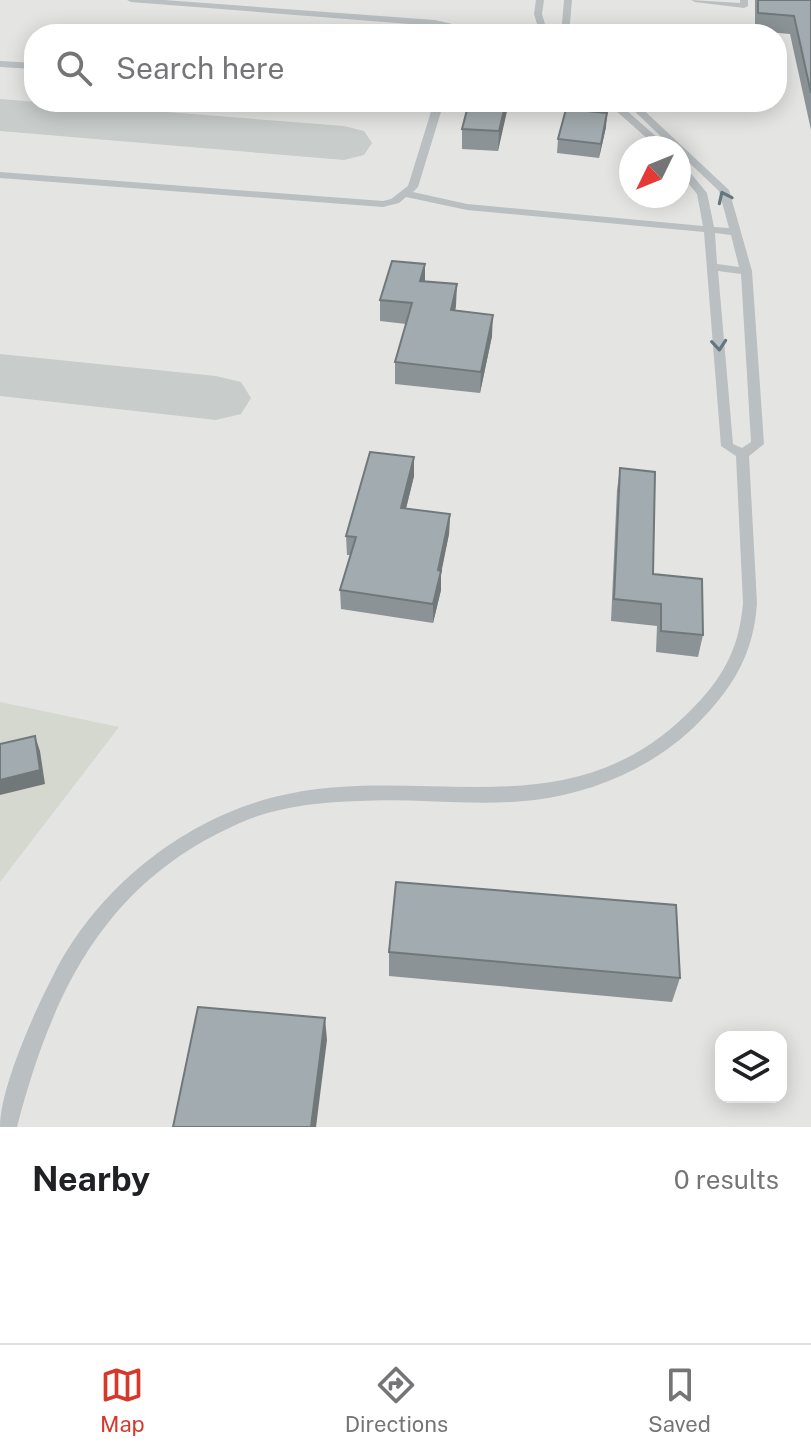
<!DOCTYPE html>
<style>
:root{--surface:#fff;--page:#f6f6f6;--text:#202124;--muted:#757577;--line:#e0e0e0;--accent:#d6392c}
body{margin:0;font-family:"Public Sans",sans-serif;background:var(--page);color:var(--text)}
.controls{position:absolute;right:24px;bottom:24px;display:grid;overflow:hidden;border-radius:16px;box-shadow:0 4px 20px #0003}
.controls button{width:72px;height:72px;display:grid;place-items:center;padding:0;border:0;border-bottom:2px solid var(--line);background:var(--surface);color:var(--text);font:40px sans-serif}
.compass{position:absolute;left:619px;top:136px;width:72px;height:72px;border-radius:50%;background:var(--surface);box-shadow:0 4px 20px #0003;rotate:227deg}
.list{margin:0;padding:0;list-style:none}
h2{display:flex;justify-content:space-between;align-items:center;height:104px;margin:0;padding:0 32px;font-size:34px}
h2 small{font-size:26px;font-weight:400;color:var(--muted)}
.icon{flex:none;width:44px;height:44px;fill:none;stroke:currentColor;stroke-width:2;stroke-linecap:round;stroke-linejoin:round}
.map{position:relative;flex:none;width:811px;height:1127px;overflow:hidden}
.search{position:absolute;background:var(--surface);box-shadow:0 4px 20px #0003;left:24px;right:24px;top:24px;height:88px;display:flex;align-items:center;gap:20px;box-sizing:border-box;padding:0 28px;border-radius:32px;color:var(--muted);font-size:30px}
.sheet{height:216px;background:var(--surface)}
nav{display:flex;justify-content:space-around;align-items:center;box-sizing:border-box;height:112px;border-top:2px solid var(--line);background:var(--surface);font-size:22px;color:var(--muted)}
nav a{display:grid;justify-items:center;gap:4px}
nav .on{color:var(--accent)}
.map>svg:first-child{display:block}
</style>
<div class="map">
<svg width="811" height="1127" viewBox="0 0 811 1127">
<rect width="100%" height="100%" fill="#f3f3ef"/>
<path fill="#e4e4e3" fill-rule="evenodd" d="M 0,0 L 811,0 L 811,1127 L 0,1127 ZM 34,34 L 777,34 L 777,102 L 34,102 ZM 631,148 L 679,148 L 679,196 L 631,196 ZM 721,1037 L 781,1037 L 781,1097 L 721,1097 Z"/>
<path fill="#d4d8cf" d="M 0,702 L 119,727 L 0,882 Z"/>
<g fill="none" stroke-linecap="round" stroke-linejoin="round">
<path fill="#c8cccb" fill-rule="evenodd" d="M 0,99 L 344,126 L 364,131 L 372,143 L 364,155 L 344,160 L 0,131 Z
M 0,354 L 216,376 L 241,382 L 251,398 L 241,414 L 216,420 L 0,396 Z"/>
<path fill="#babfc1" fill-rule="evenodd" d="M 127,0 L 164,0 L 435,20 L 461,26 L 464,34 L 456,34 L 454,30 L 435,26 L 131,2 Z
M 536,0 L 544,0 L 542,14 L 548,34 L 540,34 L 534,14 Z
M 564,0 L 572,0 L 569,34 L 561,34 Z
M 691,0 L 740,3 L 740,0 L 748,0 L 748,6 L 744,8 L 695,2 Z
M 0,61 L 34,63 L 34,69 L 0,67 Z
M 434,102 L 444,102 L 418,187 L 413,192 L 467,204 L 703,226 L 697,194 L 679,172 L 679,163 L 683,164 L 707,193 L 714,227 L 729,228 L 719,191 L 679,153 L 679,148 L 673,148 L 625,102 L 635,102 L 729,190 L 752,271 L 764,444 L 749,456 L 757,603 C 754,651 735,685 701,720 C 658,765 597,792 535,800 C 477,807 418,798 360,801 C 322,802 282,806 247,820 C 107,878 53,989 17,1127 L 0,1127 C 0,1088 35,1010 54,974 C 97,889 181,821 274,797 C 419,760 565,835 688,713 C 722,680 739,650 743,603 L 736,456 L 721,446 L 704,232 L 467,210 L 406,197 L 399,203 L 383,207 L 0,178 L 0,172 L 383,201 L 391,199 L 408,186 ZM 715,233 L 731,235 L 739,267 L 717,264 ZM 718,271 L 741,274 L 751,442 L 742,448 L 733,444 Z
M 606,102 L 617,102 L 669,148 L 658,148 Z"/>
</g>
<path fill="#8b9396" d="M 755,0 L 811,0 L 811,130 L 790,34 L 755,31 Z
M 469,102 L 508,102 L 498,151 L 462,149 L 462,129 Z
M 606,127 L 599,158 L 557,153 L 558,139 Z
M 425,281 L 456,306 L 455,311 L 492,336 L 480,393 L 395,384 L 395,362 L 406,324 L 380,321 L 380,300 Z
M 414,457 L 414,476 L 406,509 L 450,514 L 449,534 L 441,571 L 441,590 L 433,623 L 341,609 L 340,590 L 350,555 L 347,555 L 346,536 Z
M 620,468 L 653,574 L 703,635 L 698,657 L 656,652 L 657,626 L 611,621 L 617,490 Z
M 389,952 L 680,978 L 672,1002 L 389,976 Z"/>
<path fill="#71787a" d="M 506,102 L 508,102 L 508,107 L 498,151 L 499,131 Z
M 607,113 L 606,127 L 599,158 L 601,144 Z
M 425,264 L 425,285 L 420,281 Z
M 457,284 L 456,306 L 450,332 L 451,310 Z
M 493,315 L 492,336 L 480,393 L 481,372 Z
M 414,457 L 414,476 L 401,528 L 401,508 Z
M 450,514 L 449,534 L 441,574 L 441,571 L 441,590 L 433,623 L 433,604 L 438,570 Z
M 35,736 L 40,751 L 45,784 L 0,795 L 0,780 Z
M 325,1018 L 327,1040 L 316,1127 L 311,1127 Z"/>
<path fill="#a2abaf" stroke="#71787a" stroke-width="2" d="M 758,0 L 811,0 L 811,93 L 794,16 L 758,13 Z
M 469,102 L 506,102 L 499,131 L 462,129 Z
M 566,109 L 607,113 L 601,144 L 558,139 Z
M 392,261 L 425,264 L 420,281 L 457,284 L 451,310 L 493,315 L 481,372 L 395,362 L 412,303 L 380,300 Z
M 370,452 L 414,457 L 401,508 L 450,514 L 438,570 L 441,571 L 433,604 L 340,590 L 356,537 L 346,536 Z
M 620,468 L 655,472 L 653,574 L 702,579 L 703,635 L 661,631 L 661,604 L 614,599 Z
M 35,736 L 40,770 L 0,780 L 0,744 Z
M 396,882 L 676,905 L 680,978 L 389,952 Z
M 198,1007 L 325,1018 L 311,1127 L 173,1127 Z"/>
<defs><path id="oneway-chevron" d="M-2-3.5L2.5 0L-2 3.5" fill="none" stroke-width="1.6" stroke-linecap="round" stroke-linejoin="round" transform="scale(2)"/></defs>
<g stroke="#64777f">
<use href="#oneway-chevron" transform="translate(724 197) rotate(-115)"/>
<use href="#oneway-chevron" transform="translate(719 345) rotate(85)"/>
</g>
</svg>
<div class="controls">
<button><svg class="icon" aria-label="layers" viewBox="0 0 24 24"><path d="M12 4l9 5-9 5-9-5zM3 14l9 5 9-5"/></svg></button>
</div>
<svg class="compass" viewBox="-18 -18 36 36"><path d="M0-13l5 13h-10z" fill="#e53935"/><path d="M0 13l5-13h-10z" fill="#757577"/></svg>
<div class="search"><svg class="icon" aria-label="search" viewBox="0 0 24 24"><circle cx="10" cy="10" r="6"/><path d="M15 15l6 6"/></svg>Search here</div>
</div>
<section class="sheet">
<h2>Nearby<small>0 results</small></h2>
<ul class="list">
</ul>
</section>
<nav>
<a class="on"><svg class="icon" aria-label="map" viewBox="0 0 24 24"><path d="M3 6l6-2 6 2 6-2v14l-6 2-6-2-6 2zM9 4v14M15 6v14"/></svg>Map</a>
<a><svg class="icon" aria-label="directions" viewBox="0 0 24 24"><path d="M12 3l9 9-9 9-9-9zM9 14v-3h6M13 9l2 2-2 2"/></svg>Directions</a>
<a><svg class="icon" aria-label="saved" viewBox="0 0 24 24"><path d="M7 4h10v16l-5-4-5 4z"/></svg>Saved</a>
</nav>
